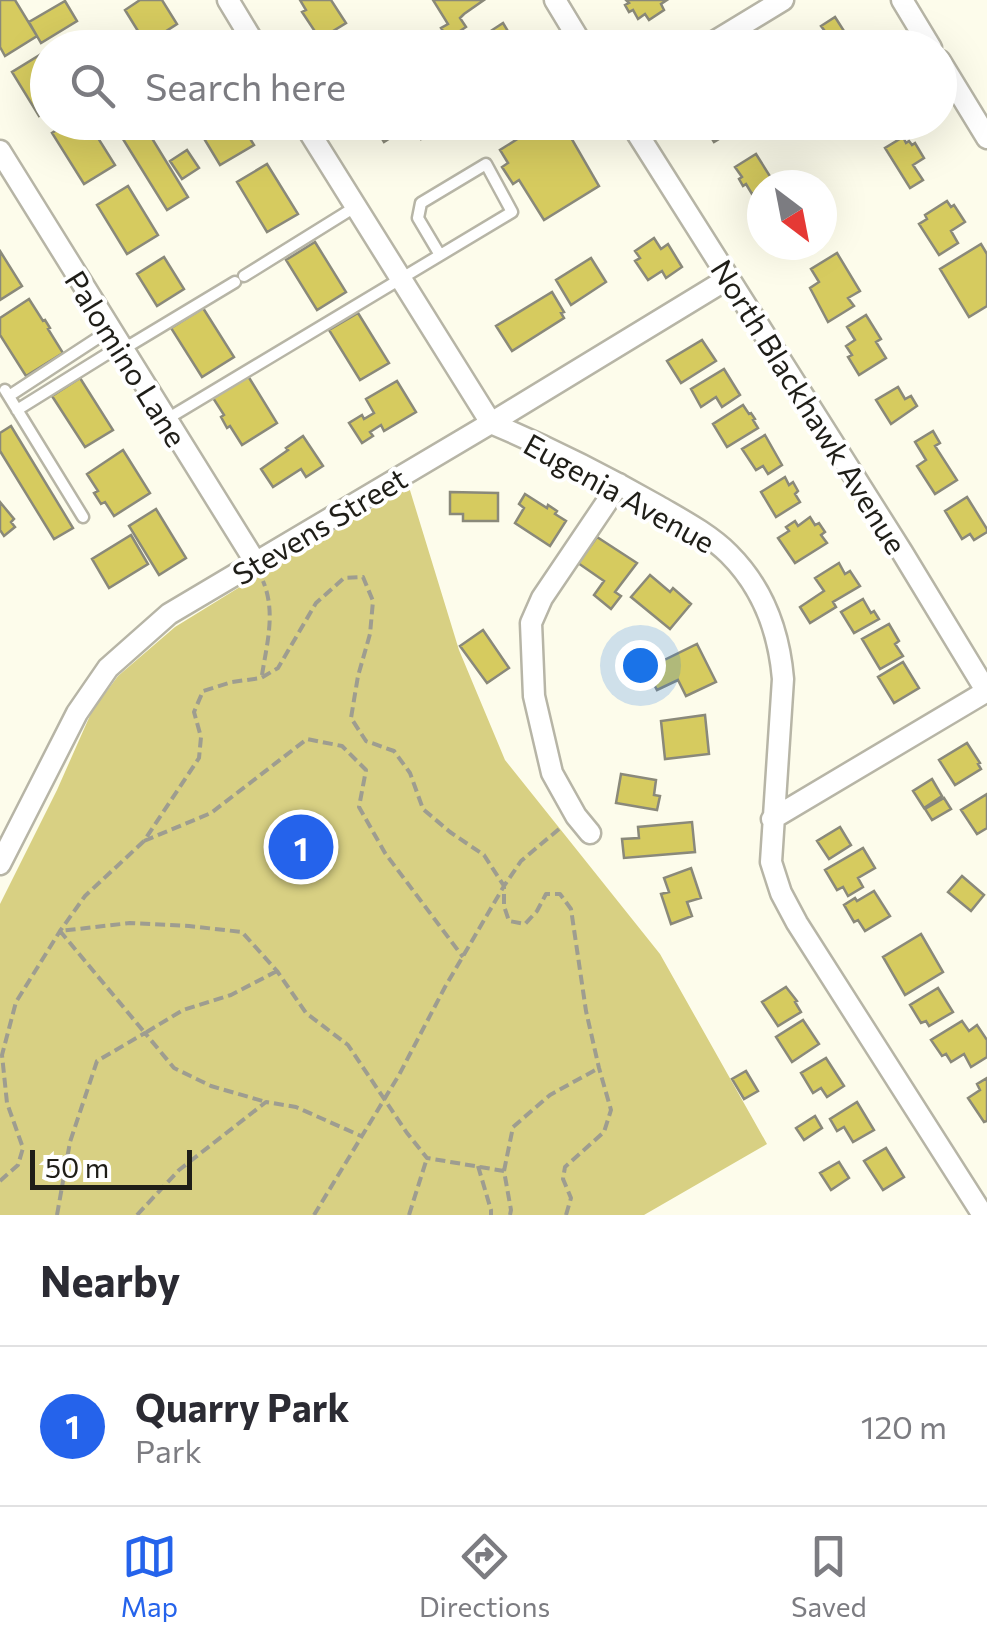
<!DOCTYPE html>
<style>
:root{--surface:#fff;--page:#f7f7f7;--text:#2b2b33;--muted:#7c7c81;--line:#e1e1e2;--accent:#2563eb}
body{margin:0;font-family:Commissioner,sans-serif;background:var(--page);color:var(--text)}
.compass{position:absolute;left:747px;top:170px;width:90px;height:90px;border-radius:50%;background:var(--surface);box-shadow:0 10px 40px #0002;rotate:148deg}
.scale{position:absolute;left:30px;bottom:25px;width:162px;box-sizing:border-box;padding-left:10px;border:5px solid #1f1e18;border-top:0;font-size:28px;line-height:35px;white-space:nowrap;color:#1f1e18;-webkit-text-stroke:8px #fff;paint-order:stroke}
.you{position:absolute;left:640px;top:665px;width:35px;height:35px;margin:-25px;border:8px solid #fff;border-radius:50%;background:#1a73e8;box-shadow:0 0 0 15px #1a73e833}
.badge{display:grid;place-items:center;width:65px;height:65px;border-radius:50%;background:var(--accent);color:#fff;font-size:32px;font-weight:700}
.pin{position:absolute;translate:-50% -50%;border:5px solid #fff;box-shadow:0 2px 10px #0006}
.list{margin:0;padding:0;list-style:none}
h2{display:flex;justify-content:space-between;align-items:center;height:130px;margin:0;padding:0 40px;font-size:42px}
h2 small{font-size:32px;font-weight:400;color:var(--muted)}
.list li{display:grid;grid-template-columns:65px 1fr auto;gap:30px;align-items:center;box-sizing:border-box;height:160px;padding:0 40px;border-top:2px solid var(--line)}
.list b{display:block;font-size:38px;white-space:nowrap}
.list p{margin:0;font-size:32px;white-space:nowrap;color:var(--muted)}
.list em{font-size:32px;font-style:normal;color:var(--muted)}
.icon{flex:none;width:55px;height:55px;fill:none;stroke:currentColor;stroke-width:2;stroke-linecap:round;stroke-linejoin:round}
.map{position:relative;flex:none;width:987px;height:1215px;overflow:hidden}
.search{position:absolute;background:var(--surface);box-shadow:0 10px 40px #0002;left:30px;right:30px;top:30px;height:110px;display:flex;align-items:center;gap:25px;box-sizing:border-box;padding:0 35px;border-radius:55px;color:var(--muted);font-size:38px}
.sheet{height:290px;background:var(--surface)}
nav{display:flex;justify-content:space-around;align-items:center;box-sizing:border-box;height:140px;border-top:2px solid var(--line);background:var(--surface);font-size:28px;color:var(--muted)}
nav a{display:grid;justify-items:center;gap:5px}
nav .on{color:var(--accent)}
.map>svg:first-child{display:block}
</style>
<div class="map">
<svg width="987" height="1215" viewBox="0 0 987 1215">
<rect width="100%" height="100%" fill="#fdfceb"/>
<path fill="#d8d083" d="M 409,487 L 459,650 L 505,760 L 660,954 L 767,1144 L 644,1215 L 0,1215 L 0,904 L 57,790 L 92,711 L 118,676 L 175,627 L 277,564 Z"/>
<path fill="#d6cb5f" stroke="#8a897a" stroke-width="2.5" d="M 0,0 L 15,0 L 37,36 L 5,56 L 0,47 Z
M 140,0 L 162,0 L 177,24 L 146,44 L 125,10 Z
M 300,0 L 331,0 L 346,23 L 320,39 L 302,12 L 306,10 Z
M 433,0 L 484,0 L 464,14 L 460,18 L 466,27 L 448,39 L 441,28 L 448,24 Z
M 626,0 L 667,0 L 661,4 L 664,10 L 649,20 L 645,14 L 638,19 L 633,10 L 629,12 L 625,5 L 629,3 Z
M 65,1 L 77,21 L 41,43 L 29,22 Z
M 835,17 L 853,45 L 848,48 L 809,48 L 805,42 L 824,30 L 821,26 Z
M 503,23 L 518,48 L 487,48 L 490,46 L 483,36 Z
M 43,53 L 48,60 L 48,110 L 39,116 L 12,72 Z
M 69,122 L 88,122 L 115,165 L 84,184 L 52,133 Z
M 131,122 L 142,122 L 188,197 L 167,210 L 118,131 Z
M 194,122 L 240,122 L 254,145 L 220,165 Z
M 372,122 L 404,122 L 407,127 L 384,142 Z
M 413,122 L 439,122 L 442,127 L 421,139 L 412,124 Z
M 544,122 L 562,122 L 599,186 L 544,220 L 519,180 L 513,184 L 502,167 L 508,163 L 500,150 Z
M 702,122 L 741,122 L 742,125 L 714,142 Z
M 903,137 L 906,143 L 909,141 L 912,145 L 915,143 L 924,158 L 913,165 L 923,180 L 910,188 L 885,148 Z
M 187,150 L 199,168 L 182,179 L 170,161 Z
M 756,154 L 773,181 L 762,185 L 762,188 L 752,194 L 746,184 L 743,186 L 739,179 L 742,177 L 735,167 Z
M 267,164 L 298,214 L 267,232 L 237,182 Z
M 128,186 L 158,235 L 127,254 L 97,205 Z
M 947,201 L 951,207 L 954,205 L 965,222 L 951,231 L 958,243 L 939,255 L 919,224 L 927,219 L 925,215 Z
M 654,238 L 661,249 L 668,244 L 682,267 L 666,278 L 662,271 L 648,280 L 635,261 L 640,258 L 635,251 Z
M 315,242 L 346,292 L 317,310 L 286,260 Z
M 981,244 L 987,254 L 987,306 L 969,317 L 940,269 Z
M 0,251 L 22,286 L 0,300 Z
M 837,253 L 860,291 L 848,298 L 854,306 L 828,322 L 810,288 L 819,282 L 811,269 Z
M 164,257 L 184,289 L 157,306 L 137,274 Z
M 591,258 L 606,282 L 571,305 L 556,280 Z
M 552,292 L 564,312 L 561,313 L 564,318 L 512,351 L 496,326 Z
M 29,299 L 43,321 L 45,320 L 50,328 L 48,329 L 63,353 L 26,376 L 0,335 L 0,318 Z
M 203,308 L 234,357 L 202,377 L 171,328 Z
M 358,313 L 389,363 L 360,380 L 329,330 Z
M 866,315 L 881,339 L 876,342 L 886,358 L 859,375 L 848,357 L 852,355 L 846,346 L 855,340 L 847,327 Z
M 702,340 L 716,361 L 681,383 L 667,361 Z
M 724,369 L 740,395 L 722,407 L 716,397 L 701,407 L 691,389 Z
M 248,376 L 277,423 L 242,445 L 230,426 L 227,428 L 221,417 L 224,415 L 213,398 Z
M 80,378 L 113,430 L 85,447 L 52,396 Z
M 397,381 L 416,412 L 384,431 L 381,425 L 370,432 L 373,436 L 362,443 L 349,423 L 362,415 L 364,419 L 374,413 L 366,399 Z
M 898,387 L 905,399 L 911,396 L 917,406 L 891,424 L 876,400 Z
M 743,405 L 749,414 L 751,413 L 755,419 L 753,420 L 758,428 L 727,447 L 713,424 Z
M 11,426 L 73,528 L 54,539 L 0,451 L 0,433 Z
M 933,431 L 940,443 L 935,446 L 957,480 L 935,494 L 917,466 L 926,460 L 915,442 Z
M 765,435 L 782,465 L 768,474 L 763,466 L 756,470 L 742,449 Z
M 303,436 L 323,466 L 306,477 L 301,469 L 273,487 L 261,469 L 288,450 L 286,448 Z
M 123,450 L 150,493 L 114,516 L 105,502 L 101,504 L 94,493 L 98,491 L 87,474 Z
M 785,477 L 789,485 L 793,482 L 798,491 L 795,494 L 800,502 L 776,517 L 761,492 Z
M 450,492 L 498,493 L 498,521 L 463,521 L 463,514 L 450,514 Z
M 525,494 L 547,508 L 548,505 L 557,511 L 555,514 L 566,521 L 550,546 L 515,523 L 524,508 L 519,504 Z
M 967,497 L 987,529 L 987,532 L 974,540 L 970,534 L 962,539 L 945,511 Z
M 0,502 L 14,519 L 11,522 L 15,527 L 4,536 L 0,530 Z
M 156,509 L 186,558 L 159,575 L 129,526 Z
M 810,517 L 815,525 L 819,523 L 825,532 L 821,535 L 827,543 L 795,563 L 778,538 L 789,531 L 786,527 L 795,521 L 798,526 Z
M 131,535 L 148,564 L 109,588 L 92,559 Z
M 597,537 L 637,563 L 615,592 L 621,596 L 611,609 L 594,595 L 604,581 L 578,563 Z
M 839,563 L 845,574 L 850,571 L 860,586 L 833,602 L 836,607 L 810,623 L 800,607 L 824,591 L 815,578 Z
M 650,575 L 670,592 L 673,588 L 691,604 L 670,629 L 631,597 Z
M 863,599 L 871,613 L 874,611 L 879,619 L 854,633 L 841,612 Z
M 889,624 L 899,641 L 895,644 L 903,656 L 880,669 L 862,639 Z
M 483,630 L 509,668 L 487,683 L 460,646 Z
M 697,644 L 716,682 L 686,696 L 678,680 L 657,690 L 646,669 Z
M 903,662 L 919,688 L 894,703 L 878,677 Z
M 705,715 L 709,754 L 665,759 L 661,721 Z
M 967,743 L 980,763 L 978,764 L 981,769 L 955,785 L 939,760 Z
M 621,774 L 656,780 L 654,795 L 660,796 L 657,810 L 616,803 Z
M 932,779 L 942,796 L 924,808 L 913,791 Z
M 987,794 L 987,828 L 977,834 L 961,810 Z
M 944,798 L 951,809 L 932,820 L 925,809 Z
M 692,822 L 695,852 L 624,858 L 622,839 L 639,838 L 638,827 Z
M 840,827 L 851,845 L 829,859 L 817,841 Z
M 863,848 L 875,868 L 858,878 L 863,887 L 848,896 L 843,887 L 837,890 L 825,870 Z
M 691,868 L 701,898 L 687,902 L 692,916 L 671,924 L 661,894 L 669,892 L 664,878 Z
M 962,876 L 984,895 L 971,911 L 948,892 Z
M 874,891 L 890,916 L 865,931 L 858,920 L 854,922 L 844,905 L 855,898 L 857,901 Z
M 921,934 L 943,972 L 905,995 L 883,957 Z
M 786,987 L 797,1001 L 795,1002 L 801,1012 L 778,1026 L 762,1002 Z
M 938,988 L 953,1012 L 929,1026 L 926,1021 L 921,1023 L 910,1005 Z
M 803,1020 L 819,1044 L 792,1062 L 776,1037 Z
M 962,1021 L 969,1031 L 977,1025 L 987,1040 L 987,1057 L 971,1067 L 964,1054 L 951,1062 L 946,1054 L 942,1056 L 931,1040 Z
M 826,1058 L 844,1086 L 827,1097 L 821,1088 L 813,1093 L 801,1073 Z
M 746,1071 L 758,1091 L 744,1099 L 732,1079 Z
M 987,1078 L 987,1121 L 984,1122 L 968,1098 L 980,1090 L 977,1084 Z
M 857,1102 L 874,1130 L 853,1142 L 844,1127 L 837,1131 L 830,1119 Z
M 815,1116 L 822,1128 L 804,1140 L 796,1128 Z
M 886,1148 L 904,1177 L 883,1190 L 864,1161 Z
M 839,1162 L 849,1178 L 831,1190 L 820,1173 Z"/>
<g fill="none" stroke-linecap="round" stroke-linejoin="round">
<g stroke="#b7b5a6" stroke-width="15">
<path id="lane" d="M 244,276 L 355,207
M 122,350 L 235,282
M 5,390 L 83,517
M 9,396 L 110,330
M 17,410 L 120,346
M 167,419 L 512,212 L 486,164 L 421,203 L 418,218 L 440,255"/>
</g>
<g stroke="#b7b5a6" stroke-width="25">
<path id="street" d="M 228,0 L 257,48
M 555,0 L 584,48
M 902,0 L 931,48
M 704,48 L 783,0
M 940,61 L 987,138
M 303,122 L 491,423 C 548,447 604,475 658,506 C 682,520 709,534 729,554 C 763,588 779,632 783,679 L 771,862 L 781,893 L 797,923 L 983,1215
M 630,122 L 902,552 L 987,692
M 0,151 L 256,563
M 772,819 L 987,691
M 590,833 L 576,816 L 552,773 L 534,696 L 531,623 L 542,598 L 619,484
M 0,864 L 77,713 L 108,668 L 169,614 L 491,423 L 729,278"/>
</g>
<path stroke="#9e9d90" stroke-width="4" stroke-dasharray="10 5" stroke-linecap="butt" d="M 262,675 C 267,643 276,612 263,581
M 144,841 L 211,813 L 307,739 L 342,746 L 366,770 L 359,807 L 385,853 L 463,957
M 277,971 L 231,995 L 183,1010 L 145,1033 L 60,931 L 130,923 L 189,926 L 242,932 L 277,971 L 306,1013 L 348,1045 L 407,1133 L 427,1158 L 504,1171 L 511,1210 L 510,1215
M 478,1166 L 491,1210 L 491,1215
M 504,1171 L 513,1127 L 550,1095 L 599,1068
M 0,1181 L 18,1165 L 23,1148 L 7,1103 L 2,1055 L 16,1002 L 60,931 L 85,896 L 144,841 L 199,758 L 201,737 L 194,712 L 203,691 L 232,682 L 261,678 L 278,668 L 316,603 L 344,578 L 363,577 L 373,601 L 370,634 L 358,676 L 351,718 L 366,741 L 394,751 L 410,773 L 423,809 L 450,832 L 484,855 L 504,886 L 504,906 L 509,921 L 525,924 L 537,911 L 546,894 L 560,894 L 571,909 L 586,1011 L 599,1068 L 611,1110 L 604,1132 L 565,1167 L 563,1179 L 571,1198 L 566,1215
M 57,1215 L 70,1142 L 97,1061 L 145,1033 L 174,1068 L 211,1086 L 266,1102
M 137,1215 L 179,1170 L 266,1102 L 296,1107 L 361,1136
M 314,1215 L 399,1075 L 445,987 L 504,886 L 521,861 L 559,829
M 409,1215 L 427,1158"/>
<use href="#lane" stroke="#fff" stroke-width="10"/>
<use href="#street" stroke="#fff" stroke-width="20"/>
</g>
<g text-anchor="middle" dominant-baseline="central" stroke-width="8" stroke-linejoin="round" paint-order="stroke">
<g font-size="30" fill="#1f1e18" stroke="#fff">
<text transform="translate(127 358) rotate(58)">Palomino Lane</text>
<text transform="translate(810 406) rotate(58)">North Blackhawk Avenue</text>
<text transform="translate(620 492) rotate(29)">Eugenia Avenue</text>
<text transform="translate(319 525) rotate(-31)">Stevens Street</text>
</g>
</g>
</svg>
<svg class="compass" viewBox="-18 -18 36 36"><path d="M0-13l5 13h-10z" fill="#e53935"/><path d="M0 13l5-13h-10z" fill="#7c7c81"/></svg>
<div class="scale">50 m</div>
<div class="you"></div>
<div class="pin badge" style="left:301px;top:847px">1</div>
<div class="search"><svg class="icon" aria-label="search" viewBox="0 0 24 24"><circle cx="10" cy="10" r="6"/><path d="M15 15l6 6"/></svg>Search here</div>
</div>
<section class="sheet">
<h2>Nearby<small></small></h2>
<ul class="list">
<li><span class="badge">1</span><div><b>Quarry Park</b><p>Park</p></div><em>120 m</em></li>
</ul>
</section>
<nav>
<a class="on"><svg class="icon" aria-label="map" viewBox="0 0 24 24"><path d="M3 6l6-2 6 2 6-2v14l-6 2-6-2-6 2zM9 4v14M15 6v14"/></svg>Map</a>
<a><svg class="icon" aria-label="directions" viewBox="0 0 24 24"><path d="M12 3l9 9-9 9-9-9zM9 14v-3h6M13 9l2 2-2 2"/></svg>Directions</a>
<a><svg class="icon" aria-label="saved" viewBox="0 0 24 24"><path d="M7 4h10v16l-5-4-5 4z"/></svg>Saved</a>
</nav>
